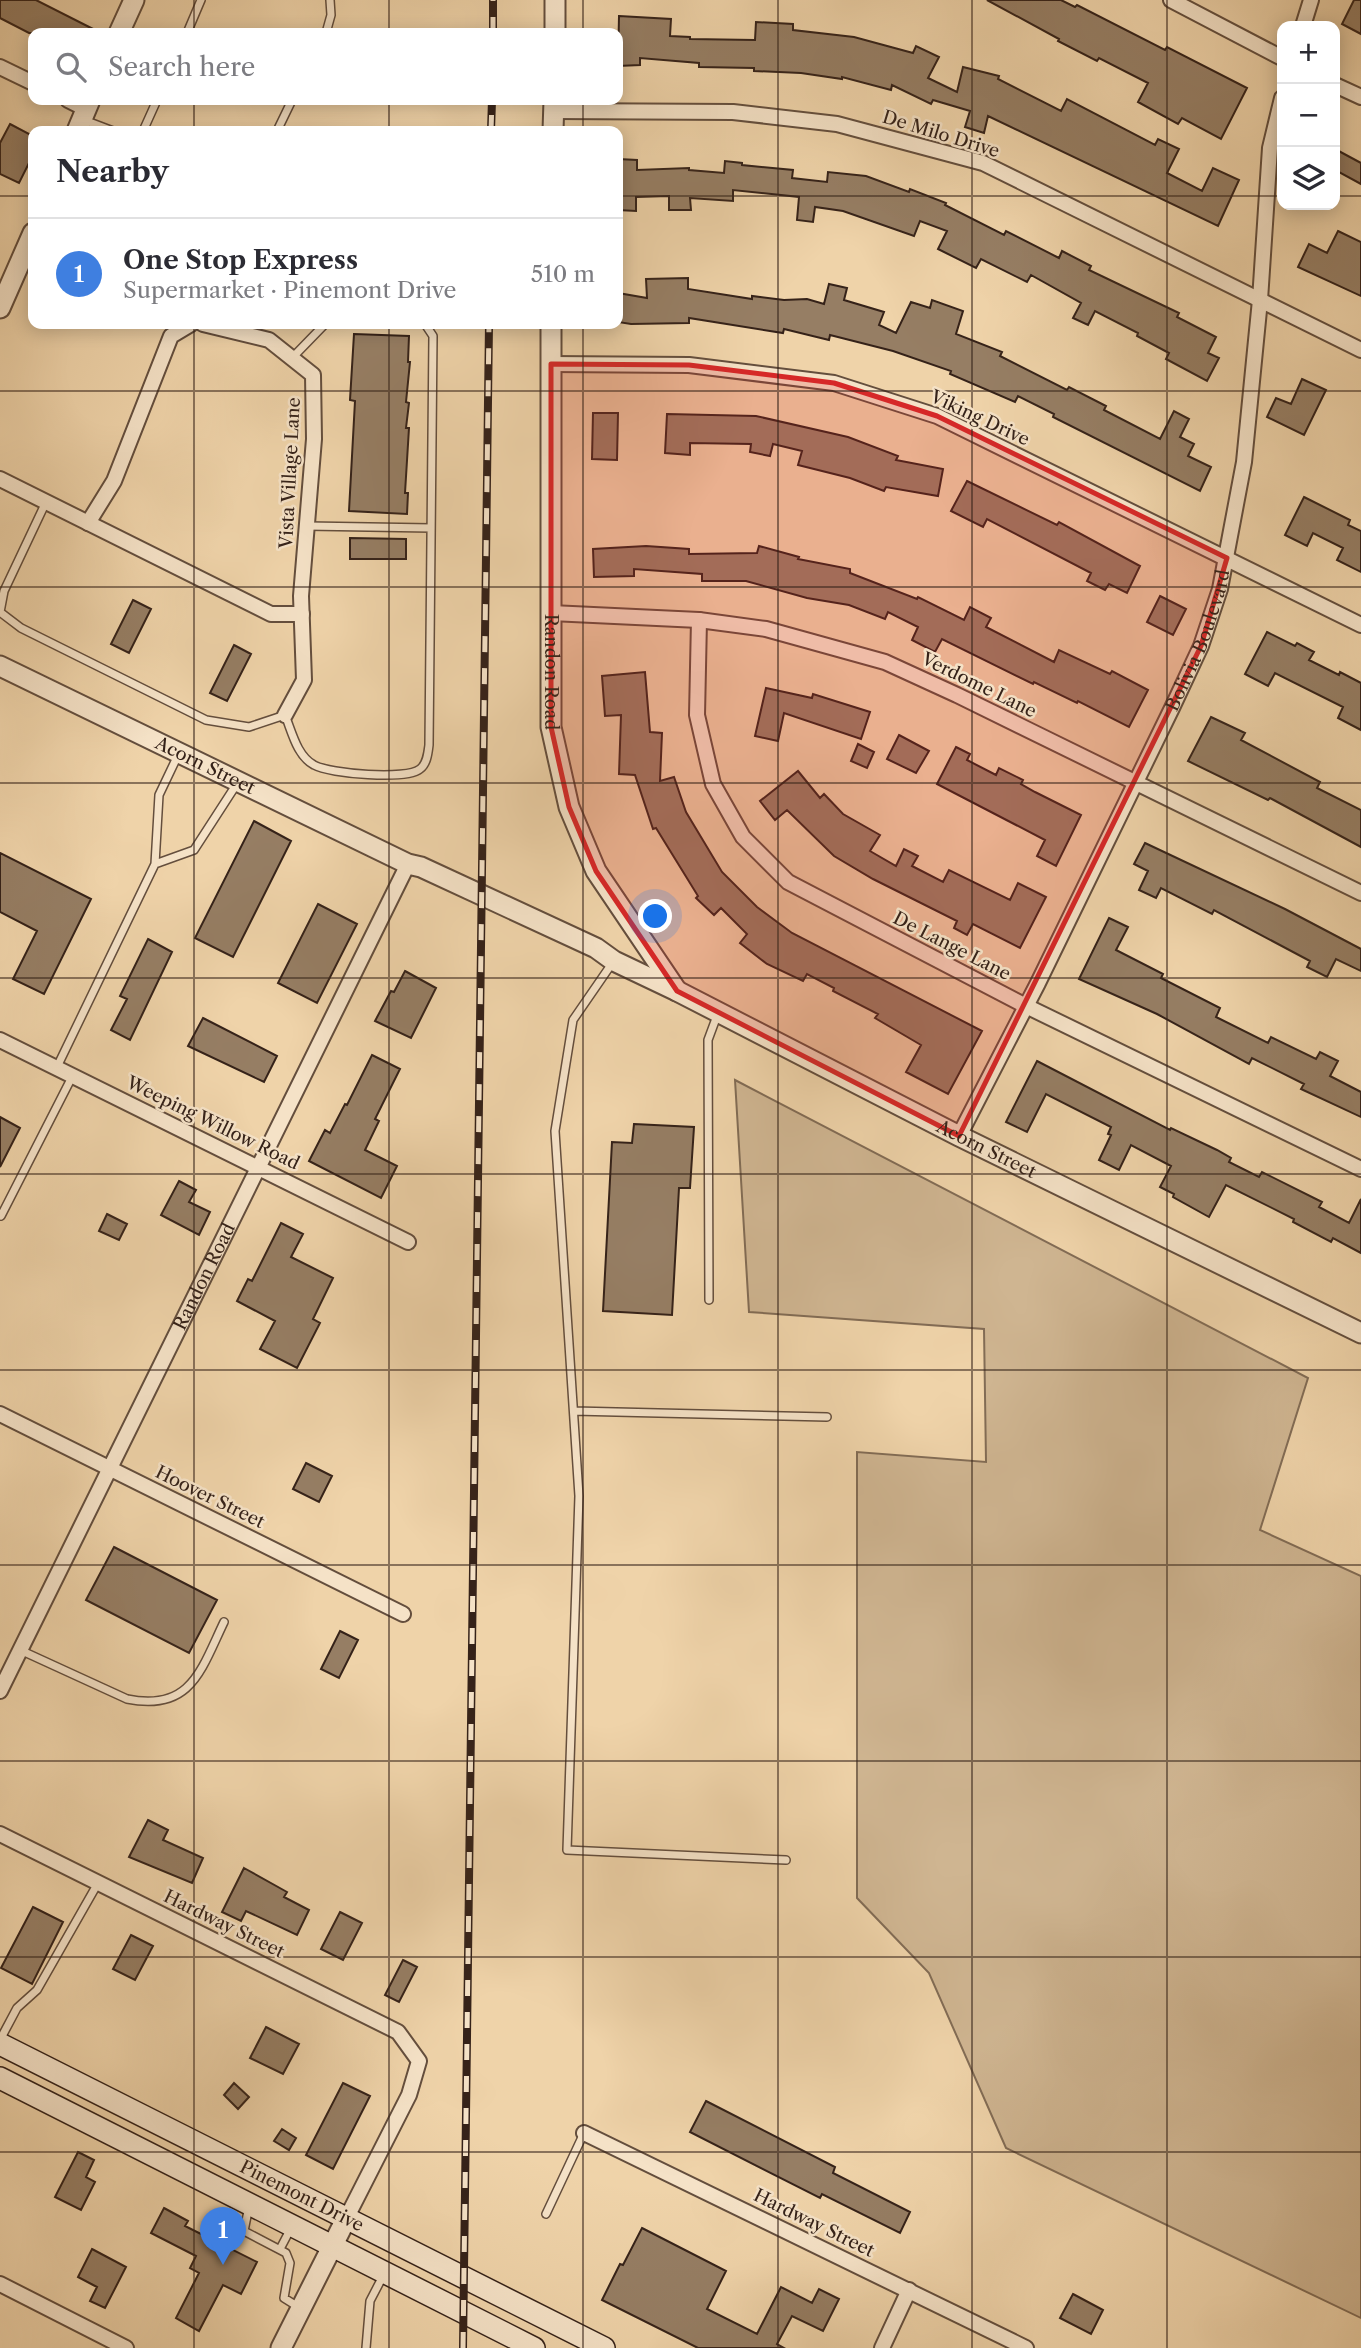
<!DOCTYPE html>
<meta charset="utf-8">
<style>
:root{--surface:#fff;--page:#f7f7f7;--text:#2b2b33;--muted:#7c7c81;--line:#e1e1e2;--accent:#0b8043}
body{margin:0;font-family:"Libre Caslon Text",serif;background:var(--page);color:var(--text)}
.controls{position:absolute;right:21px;top:21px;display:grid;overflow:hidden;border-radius:14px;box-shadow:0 4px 18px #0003}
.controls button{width:63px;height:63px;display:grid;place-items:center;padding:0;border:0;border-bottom:2px solid var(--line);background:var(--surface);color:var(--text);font:35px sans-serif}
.you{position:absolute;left:656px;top:917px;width:24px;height:24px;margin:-18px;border:5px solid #fff;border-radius:50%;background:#1a73e8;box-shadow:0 0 0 10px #1a73e833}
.badge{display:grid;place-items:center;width:46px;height:46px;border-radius:50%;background:var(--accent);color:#fff;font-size:23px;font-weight:700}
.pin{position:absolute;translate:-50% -58px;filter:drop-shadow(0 2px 4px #0008)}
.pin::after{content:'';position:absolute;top:37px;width:24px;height:21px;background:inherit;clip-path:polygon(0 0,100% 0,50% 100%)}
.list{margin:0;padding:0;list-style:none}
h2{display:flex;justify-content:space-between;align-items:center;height:91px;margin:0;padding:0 28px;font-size:30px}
h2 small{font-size:23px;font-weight:400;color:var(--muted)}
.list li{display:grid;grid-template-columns:46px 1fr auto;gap:21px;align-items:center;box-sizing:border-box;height:112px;padding:0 28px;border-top:2px solid var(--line)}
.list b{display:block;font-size:26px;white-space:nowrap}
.list p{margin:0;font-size:23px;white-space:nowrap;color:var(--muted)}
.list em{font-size:23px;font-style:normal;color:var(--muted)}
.icon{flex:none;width:38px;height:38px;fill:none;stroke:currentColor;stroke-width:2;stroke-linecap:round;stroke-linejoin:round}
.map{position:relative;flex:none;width:1361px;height:2348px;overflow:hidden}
.search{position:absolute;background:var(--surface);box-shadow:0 4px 18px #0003;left:28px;top:28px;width:595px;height:77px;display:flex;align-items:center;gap:18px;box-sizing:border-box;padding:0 24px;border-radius:14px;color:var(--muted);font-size:26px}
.panel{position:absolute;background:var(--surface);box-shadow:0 4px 18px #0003;left:28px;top:126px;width:595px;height:203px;border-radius:14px}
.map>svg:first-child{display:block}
</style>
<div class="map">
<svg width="1361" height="2348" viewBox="0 0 1361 2348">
<rect width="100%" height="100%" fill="#efd3a9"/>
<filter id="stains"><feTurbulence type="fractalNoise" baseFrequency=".00286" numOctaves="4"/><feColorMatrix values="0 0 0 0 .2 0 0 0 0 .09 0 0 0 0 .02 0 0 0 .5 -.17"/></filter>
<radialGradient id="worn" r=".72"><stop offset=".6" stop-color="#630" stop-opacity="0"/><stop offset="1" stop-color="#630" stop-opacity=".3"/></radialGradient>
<path fill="#cfb591" stroke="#826c55" stroke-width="2" d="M 735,1080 L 1308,1378 L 1260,1530 L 1361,1576 L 1361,2318 L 1006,2148 L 929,1973 L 857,1898 L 857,1452 L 986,1462 L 984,1329 L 749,1312 Z"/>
<path fill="#967e64" stroke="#352219" stroke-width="2" d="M 0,0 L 36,0 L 101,33 L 29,33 L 0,18 Z
M 987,0 L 1061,0 L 1075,7 L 1077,5 L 1165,50 L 1167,47 L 1247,88 L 1221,139 L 1182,118 L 1178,124 L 1138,102 L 1148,83 L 1099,58 L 1097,61 L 1058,41 L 1059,39 Z
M 1354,0 L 1361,0 L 1361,34 L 1342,24 Z
M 619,16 L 671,19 L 670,36 L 690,37 L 690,39 L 755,40 L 756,22 L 793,24 L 793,30 L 854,37 L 913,53 L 916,46 L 939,57 L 928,78 L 957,92 L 963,67 L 999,76 L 998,79 L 1061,111 L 1067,99 L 1155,145 L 1158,139 L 1179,149 L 1167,173 L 1202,191 L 1213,168 L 1239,180 L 1218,226 L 988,116 L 984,133 L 965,127 L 970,111 L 933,100 L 931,104 L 892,85 L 891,90 L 842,77 L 842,79 L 801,73 L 754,71 L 754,68 L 699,67 L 699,63 L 640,58 L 640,65 L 618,66 Z
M 10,124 L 33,136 L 33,155 L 19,183 L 0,174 L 0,143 Z
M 1335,149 L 1361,163 L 1361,184 L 1335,170 Z
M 618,159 L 637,160 L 637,170 L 689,168 L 689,170 L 724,173 L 725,161 L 742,163 L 742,165 L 793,170 L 792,178 L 827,182 L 828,172 L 866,176 L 909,192 L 910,189 L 946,203 L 945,205 L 1004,235 L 1006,231 L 1059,258 L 1062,251 L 1091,266 L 1089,270 L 1179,313 L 1177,317 L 1216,337 L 1208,353 L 1219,358 L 1207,381 L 1166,359 L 1169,353 L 1137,336 L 1138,333 L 1095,311 L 1088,325 L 1073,318 L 1081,303 L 1031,275 L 1027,282 L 981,259 L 976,268 L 938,249 L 947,231 L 920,221 L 914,236 L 843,211 L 815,207 L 813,222 L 797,220 L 799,197 L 733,190 L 733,201 L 690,198 L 691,210 L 669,210 L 669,196 L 636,197 L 636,211 L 618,210 Z
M 1338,231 L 1361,242 L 1361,296 L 1298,267 L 1309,244 L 1327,253 Z
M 688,278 L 688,289 L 752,299 L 752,296 L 784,300 L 807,299 L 824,304 L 829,284 L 847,288 L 844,300 L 884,312 L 879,325 L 896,333 L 911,302 L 930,308 L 932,300 L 963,311 L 956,334 L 1002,352 L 1000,356 L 1067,390 L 1069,387 L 1106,406 L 1104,410 L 1160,439 L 1174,411 L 1189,419 L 1180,437 L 1194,444 L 1188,456 L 1211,467 L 1200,491 L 1053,417 L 1054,414 L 1018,396 L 1015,402 L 950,374 L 951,371 L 893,351 L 830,335 L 829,340 L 784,329 L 783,333 L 689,318 L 689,323 L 631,324 L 618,322 L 618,293 L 647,298 L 646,279 Z
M 354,334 L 409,336 L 408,362 L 410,362 L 406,402 L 409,403 L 406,428 L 409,428 L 405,493 L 408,493 L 407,514 L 349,511 L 355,401 L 350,400 Z
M 1302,379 L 1326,390 L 1304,435 L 1267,417 L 1276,398 L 1291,404 Z
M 593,413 L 618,413 L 617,460 L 592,459 Z
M 667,414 L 756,416 L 848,437 L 898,456 L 896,460 L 943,469 L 938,496 L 886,487 L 884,491 L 850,478 L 798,465 L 802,451 L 773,444 L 770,456 L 750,452 L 751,444 L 690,443 L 690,455 L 665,453 Z
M 967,481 L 1057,525 L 1059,522 L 1140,566 L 1127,593 L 1109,584 L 1105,590 L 1087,581 L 1091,573 L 987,519 L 983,527 L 951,511 Z
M 1304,497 L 1350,520 L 1348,525 L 1361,531 L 1361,572 L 1337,560 L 1343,548 L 1313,533 L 1307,546 L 1285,535 Z
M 350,538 L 406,539 L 406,559 L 350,559 Z
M 646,546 L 689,549 L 689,554 L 757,553 L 759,546 L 799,557 L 798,559 L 850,569 L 850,573 L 917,599 L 918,597 L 964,620 L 970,607 L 991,618 L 986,627 L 1054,662 L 1059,650 L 1110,674 L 1112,671 L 1148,690 L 1129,727 L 1078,701 L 1077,703 L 1034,682 L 1033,684 L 942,639 L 935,652 L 912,640 L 918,627 L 888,612 L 885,619 L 849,605 L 807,598 L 746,581 L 702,581 L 702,574 L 634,569 L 634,576 L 594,577 L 593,549 Z
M 1160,596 L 1186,609 L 1173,635 L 1147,622 Z
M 133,600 L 151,609 L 129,653 L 111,644 Z
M 1267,632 L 1295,646 L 1297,643 L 1314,652 L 1309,660 L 1339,675 L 1340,672 L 1361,683 L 1361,730 L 1338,718 L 1343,707 L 1275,673 L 1268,686 L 1245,674 Z
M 234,645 L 251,654 L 227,701 L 210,693 Z
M 645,672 L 650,732 L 662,733 L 660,781 L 674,777 L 686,812 L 722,872 L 757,907 L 792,933 L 982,1031 L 948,1094 L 906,1072 L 921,1045 L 875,1018 L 878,1014 L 833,991 L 834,988 L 807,974 L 803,981 L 767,964 L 740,943 L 747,934 L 721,908 L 714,915 L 696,898 L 698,896 L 656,828 L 653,829 L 635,775 L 619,774 L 621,715 L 605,716 L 602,676 Z
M 766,688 L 812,698 L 813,694 L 870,712 L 861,739 L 784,713 L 778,741 L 755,736 Z
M 1211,717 L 1245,733 L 1241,740 L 1320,782 L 1317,788 L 1361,810 L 1361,847 L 1270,798 L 1268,800 L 1188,761 Z
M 899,735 L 929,751 L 916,773 L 887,759 Z
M 858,744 L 874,752 L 867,768 L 851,761 Z
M 956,747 L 970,754 L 967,760 L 996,775 L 999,768 L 1023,780 L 1021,784 L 1035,792 L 1081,815 L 1056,866 L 1037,856 L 1045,840 L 937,784 Z
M 798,771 L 820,798 L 824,794 L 843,814 L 880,835 L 870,851 L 896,866 L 904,849 L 918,856 L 912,866 L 943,882 L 949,870 L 1010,900 L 1018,883 L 1046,897 L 1020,948 L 973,924 L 967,935 L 954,928 L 957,921 L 873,879 L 834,856 L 787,810 L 775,820 L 760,801 Z
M 254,821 L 291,841 L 233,957 L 195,938 Z
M 1145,843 L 1285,909 L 1361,949 L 1361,971 L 1336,959 L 1327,977 L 1307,967 L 1310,961 L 1214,910 L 1212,914 L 1161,888 L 1156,898 L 1139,890 L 1148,871 L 1134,864 Z
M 0,853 L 91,899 L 44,994 L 13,979 L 37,931 L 0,912 Z
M 318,904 L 357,924 L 317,1003 L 278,983 Z
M 1109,918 L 1128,927 L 1116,950 L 1163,974 L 1161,978 L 1220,1008 L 1216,1017 L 1268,1043 L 1271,1037 L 1316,1059 L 1320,1052 L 1338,1061 L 1330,1076 L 1361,1092 L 1361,1117 L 1301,1089 L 1304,1084 L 1252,1058 L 1249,1064 L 1157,1014 L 1079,979 Z
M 148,939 L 172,952 L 130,1040 L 111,1030 L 127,999 L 120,996 Z
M 405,971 L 436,988 L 411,1038 L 375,1021 L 391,991 L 394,992 Z
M 203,1018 L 277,1056 L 264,1082 L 188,1046 Z
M 372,1055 L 400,1069 L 375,1119 L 379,1121 L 365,1150 L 397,1166 L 381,1198 L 309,1161 L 325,1130 L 330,1133 L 345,1104 L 347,1105 Z
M 1037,1061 L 1170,1130 L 1171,1128 L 1217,1150 L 1231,1158 L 1229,1162 L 1259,1177 L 1262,1172 L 1322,1202 L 1319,1207 L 1349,1223 L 1361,1199 L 1361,1253 L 1333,1238 L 1331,1242 L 1293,1222 L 1294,1219 L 1226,1185 L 1209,1217 L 1173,1197 L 1174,1194 L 1160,1187 L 1171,1166 L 1131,1145 L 1119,1170 L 1099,1160 L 1111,1135 L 1108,1134 L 1111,1127 L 1046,1094 L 1027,1132 L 1006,1122 Z
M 0,1117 L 20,1128 L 0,1167 Z
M 634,1124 L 694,1127 L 690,1188 L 679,1188 L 672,1315 L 603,1311 L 612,1142 L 632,1143 Z
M 179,1181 L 196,1190 L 189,1202 L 210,1212 L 199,1235 L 161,1215 Z
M 107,1214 L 127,1224 L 119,1240 L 99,1231 Z
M 281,1223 L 303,1234 L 291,1257 L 333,1278 L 313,1319 L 320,1323 L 297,1368 L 260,1349 L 275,1321 L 237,1301 L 248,1279 L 252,1281 Z
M 306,1463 L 332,1476 L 319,1502 L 293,1489 Z
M 114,1547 L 217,1600 L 189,1653 L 86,1600 Z
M 340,1631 L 358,1640 L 339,1678 L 321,1669 Z
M 148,1820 L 168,1830 L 163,1840 L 203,1858 L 192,1883 L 129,1857 Z
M 244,1868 L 287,1892 L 284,1897 L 309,1910 L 297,1935 L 246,1911 L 241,1921 L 222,1912 Z
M 33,1907 L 63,1922 L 32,1984 L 1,1968 Z
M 340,1912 L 362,1923 L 343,1960 L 321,1949 Z
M 131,1935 L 153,1946 L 135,1980 L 113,1969 Z
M 403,1960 L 417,1967 L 399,2002 L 385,1995 Z
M 266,2027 L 299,2044 L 283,2074 L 250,2058 Z
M 234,2083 L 249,2097 L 238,2109 L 224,2095 Z
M 343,2083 L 370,2096 L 333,2169 L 306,2155 Z
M 706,2101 L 835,2167 L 833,2173 L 910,2212 L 900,2233 L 822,2194 L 820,2198 L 690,2132 Z
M 282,2129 L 296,2138 L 289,2150 L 274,2141 Z
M 78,2152 L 94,2160 L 86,2177 L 95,2182 L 81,2210 L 55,2197 Z
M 164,2208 L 188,2221 L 185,2226 L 257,2262 L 241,2294 L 223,2285 L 199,2331 L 176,2318 L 199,2273 L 190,2268 L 196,2256 L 151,2233 Z
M 642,2228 L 726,2271 L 707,2309 L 757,2334 L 781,2287 L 812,2303 L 819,2289 L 839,2299 L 823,2331 L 792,2316 L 777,2344 L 784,2348 L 698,2348 L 602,2300 L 620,2264 L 623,2265 Z
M 92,2249 L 126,2267 L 105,2308 L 90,2301 L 97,2287 L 78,2277 Z
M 1073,2294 L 1103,2310 L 1091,2334 L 1060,2318 Z"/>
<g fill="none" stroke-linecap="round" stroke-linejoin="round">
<g stroke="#644e3d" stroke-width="10">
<path id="service" d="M 187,33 L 201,0
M 326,33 L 331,15 L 330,0
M 84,120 L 113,131
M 143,131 L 157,100
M 277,131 L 292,100
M 292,358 L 325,324
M 46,502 L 4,591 L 0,612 L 21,628 L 206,720 L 249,727 L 285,715 C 292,732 297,756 314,765 C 330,774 407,780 420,769 C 427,764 428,753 429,745 L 433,336 L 425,324
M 307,526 L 431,528
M 155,864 L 194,850 L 238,782
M 613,962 L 573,1020 L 555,1131 L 579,1496 L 567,1850 L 786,1860
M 57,1067 L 155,864 L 159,795 L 179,753
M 1,1216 L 73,1075
M 709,1300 L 708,1040 L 718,1013
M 574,1411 L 827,1417
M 20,1650 L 127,1699 C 191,1712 201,1670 224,1622
M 0,2040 L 17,2008 L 37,1990 L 98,1883
M 249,2206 L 244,2231 L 286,2253 L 290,2263 L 284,2298 L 300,2308
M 546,2214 L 584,2133
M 280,2249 L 291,2228
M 366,2348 L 370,2301 L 384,2274"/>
</g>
<g stroke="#644e3d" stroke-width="18">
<g id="minor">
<path d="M 1171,0 L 1282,58"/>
<path d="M 1303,26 L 1311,0"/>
<path d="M 0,67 L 33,83"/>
<path d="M 1335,85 L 1361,97"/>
<path d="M 68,100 L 86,109"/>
<path d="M 553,111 L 733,112 L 837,124 L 983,163 L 1361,350"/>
<path d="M 203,324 L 269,340 L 313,375 L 314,439 L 301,596 L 304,680 L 285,715"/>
<path d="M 551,364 L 689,365 L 834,383 L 937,416 L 1361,625"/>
<path d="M 0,479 L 271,614 L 302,614"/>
<path d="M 88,523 L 114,481 L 171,336 L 191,324"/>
<path d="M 551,613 L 699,620 L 766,629 L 885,662 L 957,695 L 1361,893"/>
<path d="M 699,620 L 697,715 L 713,784 L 743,837 L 788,882 L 1026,1006 L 1361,1169"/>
<path d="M 0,1040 L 408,1242"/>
<path id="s1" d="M 959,1136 L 1038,983 L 1172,708 L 1201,646 L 1220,589 L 1244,462 L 1260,300 L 1270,148 L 1282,98"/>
<path d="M 0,1414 L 403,1614"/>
<path id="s2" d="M 0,1691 L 408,864"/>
<path d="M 0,1834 L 398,2032 L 419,2061 L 409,2095 L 347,2217"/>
<path d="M 584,2133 L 1026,2348"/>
<path d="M 0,2284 L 126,2348"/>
<path d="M 882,2348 L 909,2290"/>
</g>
</g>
<g stroke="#644e3d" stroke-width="23">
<g id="tertiary">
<path d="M 119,33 L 134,0"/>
<path d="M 555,33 L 555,0"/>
<path d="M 77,131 L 90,100"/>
<path d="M 553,131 L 554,100"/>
<path d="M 0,308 L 33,233"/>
<path id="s3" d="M 551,324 L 551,727 L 569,807 L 596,871 L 677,991"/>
<path id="s4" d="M 0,666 L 408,864 L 421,867 L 596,948 L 614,961 L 677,991 L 959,1136 L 1361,1333"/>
<path d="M 281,2348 L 347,2217"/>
</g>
</g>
<g stroke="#352219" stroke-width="24">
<g id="secondary">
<path id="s5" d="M 0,2044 L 604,2348"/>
<path d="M 0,2078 L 534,2348"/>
</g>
</g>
<use href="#service" stroke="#f5e2c7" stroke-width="7"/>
<use href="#minor" stroke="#f5e2c7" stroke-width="14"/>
<use href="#tertiary" stroke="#f5e2c7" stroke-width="19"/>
<use href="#secondary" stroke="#f5e2c7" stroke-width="21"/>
<g stroke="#352219" stroke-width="8">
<path id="rail" d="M 493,33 L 493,0
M 491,131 L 492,100
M 463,2348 L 489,324"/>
</g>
<use href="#rail" stroke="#f5e2c7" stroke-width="5" stroke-dasharray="16" stroke-linecap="butt"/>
</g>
<path fill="#d62828" fill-opacity="0.2" stroke="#d62828" stroke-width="5" stroke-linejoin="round" d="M 551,364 L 689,365 L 834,383 L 937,416 L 1227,558 L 1201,646 L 959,1136 L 677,991 L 596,871 L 569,807 L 551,727 Z"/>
<path fill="none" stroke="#352219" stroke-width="2" stroke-opacity="0.55" d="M 194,0 L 194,33M 389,0 L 389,33M 583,0 L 583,33M 778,0 L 778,2348M 972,0 L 972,2348M 1167,0 L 1167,2348M 194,100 L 194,131M 389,100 L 389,131M 583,100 L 583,131M 0,196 L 33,196M 618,196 L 1282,196M 1335,196 L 1361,196M 194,324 L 194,2348M 389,324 L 389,2348M 583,324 L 583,2348M 0,391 L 1361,391M 0,587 L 1361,587M 0,783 L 1361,783M 0,978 L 1361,978M 0,1174 L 1361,1174M 0,1370 L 1361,1370M 0,1565 L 1361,1565M 0,1761 L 1361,1761M 0,1957 L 1361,1957M 0,2152 L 1361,2152"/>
<g text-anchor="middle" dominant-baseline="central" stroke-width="5" stroke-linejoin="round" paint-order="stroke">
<g font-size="18" fill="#352219" stroke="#f5e2c7">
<text transform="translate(941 134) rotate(17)">De Milo Drive</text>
<text transform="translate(980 418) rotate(25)">Viking Drive</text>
<text transform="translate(290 473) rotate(-87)">Vista Village Lane</text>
<text stroke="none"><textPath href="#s1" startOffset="551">Bolivia Boulevard</textPath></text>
<text stroke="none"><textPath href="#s3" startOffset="348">Randon Road</textPath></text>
<text transform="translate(979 685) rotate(26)">Verdome Lane</text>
<text stroke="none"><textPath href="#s4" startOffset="228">Acorn Street</textPath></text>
<text transform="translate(952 946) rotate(27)">De Lange Lane</text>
<text transform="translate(213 1123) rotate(26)">Weeping Willow Road</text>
<text stroke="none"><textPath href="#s4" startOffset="1099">Acorn Street</textPath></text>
<text stroke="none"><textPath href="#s2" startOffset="462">Randon Road</textPath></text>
<text transform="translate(210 1497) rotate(26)">Hoover Street</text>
<text transform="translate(224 1924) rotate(26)">Hardway Street</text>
<text stroke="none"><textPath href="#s5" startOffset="338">Pinemont Drive</textPath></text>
<text transform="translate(814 2223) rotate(26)">Hardway Street</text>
</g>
</g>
<rect width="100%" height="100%" filter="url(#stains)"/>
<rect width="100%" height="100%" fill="url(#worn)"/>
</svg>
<div class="controls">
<button>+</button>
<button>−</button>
<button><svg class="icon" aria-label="layers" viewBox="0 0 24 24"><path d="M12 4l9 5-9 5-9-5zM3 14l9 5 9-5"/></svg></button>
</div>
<div class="you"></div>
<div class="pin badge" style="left:223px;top:2265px;background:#3f7fe0">1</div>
<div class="search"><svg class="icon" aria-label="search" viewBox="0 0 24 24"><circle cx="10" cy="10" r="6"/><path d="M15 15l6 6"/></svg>Search here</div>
<section class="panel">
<h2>Nearby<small></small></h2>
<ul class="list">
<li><span class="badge" style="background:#3f7fe0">1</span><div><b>One Stop Express</b><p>Supermarket · Pinemont Drive</p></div><em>510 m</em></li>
</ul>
</section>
</div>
